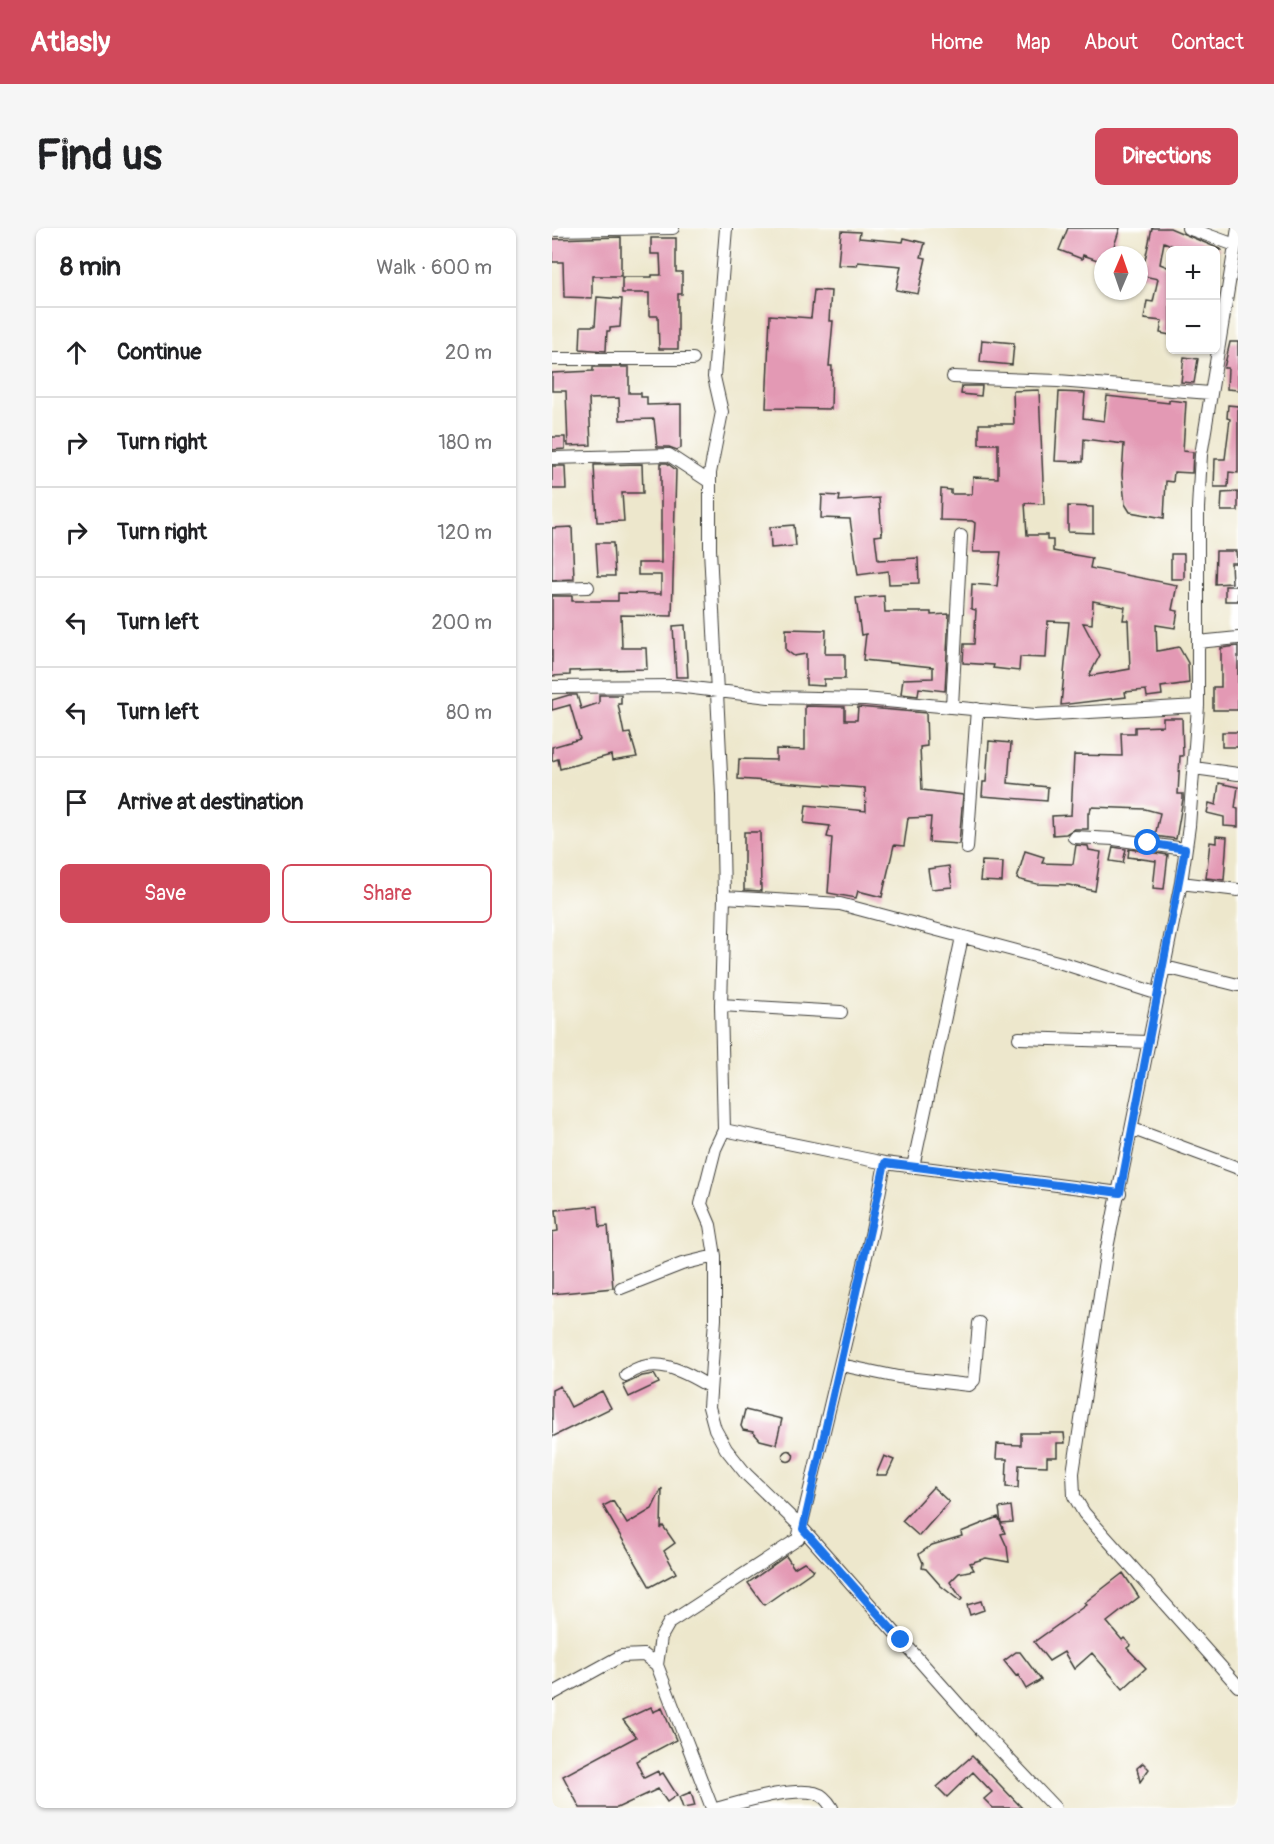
<!DOCTYPE html>
<meta charset="utf-8">
<style>
:root{--surface:#fff;--page:#f6f6f6;--text:#202124;--muted:#757577;--line:#e0e0e0;--accent:#d1495b}
body{margin:0;font-family:Pangolin,sans-serif;background:var(--page);color:var(--text)}
.controls{position:absolute;right:18px;top:18px;display:grid;overflow:hidden;border-radius:9px;box-shadow:0 2px 4px #0004}
.controls button{width:54px;height:54px;display:grid;place-items:center;padding:0;border:0;border-bottom:2px solid var(--line);background:var(--surface);color:var(--text);font:30px sans-serif}
.compass{position:absolute;left:542px;top:18px;width:54px;height:54px;border-radius:50%;background:var(--surface);box-shadow:0 2px 4px #0004;rotate:2deg}
.stop{position:absolute;width:18px;height:18px;margin:-14px;border:4px solid #1a73e8;border-radius:50%;background:#fff}
.stop.end{background:#1a73e8;border-color:#fff;box-shadow:0 2px 6px #0008}
.list{margin:0;padding:0;list-style:none}
h2{display:flex;justify-content:space-between;align-items:center;height:78px;margin:0;padding:0 24px;font-size:26px}
h2 small{font-size:20px;font-weight:400;color:var(--muted)}
.list li{display:grid;grid-template-columns:39px 1fr auto;gap:18px;align-items:center;box-sizing:border-box;height:90px;padding:0 24px;border-top:2px solid var(--line)}
.list b{display:block;font-size:22px;white-space:nowrap}
.list em{font-size:20px;font-style:normal;color:var(--muted)}
.actions{display:flex;gap:12px;padding:18px 24px}
.actions a{flex:1;padding:14px 0;border:2px solid var(--accent);border-radius:9px;text-align:center;font-size:21px;color:var(--accent)}
.actions .main{background:var(--accent);color:#fff}
.icon{flex:none;width:33px;height:33px;fill:none;stroke:currentColor;stroke-width:2;stroke-linecap:round;stroke-linejoin:round}
.map{position:relative;flex:none;width:686px;height:1580px;overflow:hidden;border-radius:9px}
header{display:flex;align-items:center;gap:36px;box-sizing:border-box;height:84px;padding:0 30px;background:var(--accent);color:#fff}
header strong{font-size:28px}
nav{display:flex;gap:33px;margin-inline-start:auto;font-size:21px}
.intro{display:flex;align-items:center;justify-content:space-between;box-sizing:border-box;height:144px;padding:0 36px}
h1{margin:0;font-size:42px}
.button{padding:15px 27px;border-radius:9px;background:var(--accent);color:#fff;font-size:21px;font-weight:700}
main{display:flex;gap:36px;padding:0 36px}
aside{flex:1;background:var(--surface);border-radius:9px;box-shadow:0 2px 4px #0004}
.map>svg:first-child{display:block}
</style>
<header>
<strong>Atlasly</strong>
<nav><a>Home</a><a>Map</a><a>About</a><a>Contact</a></nav>
</header>
<div class="intro"><h1>Find us</h1><a class="button">Directions</a></div>
<main>
<aside>
<h2>8 min<small>Walk · 600 m</small></h2>
<ul class="list">
<li><svg class="icon" aria-label="ahead" viewBox="0 0 24 24"><path d="M12 20V5M6 11l6-6 6 6"/></svg><div><b>Continue</b></div><em>20 m</em></li>
<li><svg class="icon" aria-label="right" viewBox="0 0 24 24"><path d="M7 20v-9h11M14 6l5 5-5 5"/></svg><div><b>Turn right</b></div><em>180 m</em></li>
<li><svg class="icon" aria-label="right" viewBox="0 0 24 24"><path d="M7 20v-9h11M14 6l5 5-5 5"/></svg><div><b>Turn right</b></div><em>120 m</em></li>
<li><svg class="icon" aria-label="left" viewBox="0 0 24 24"><path d="M17 20v-9H6M10 6l-5 5 5 5"/></svg><div><b>Turn left</b></div><em>200 m</em></li>
<li><svg class="icon" aria-label="left" viewBox="0 0 24 24"><path d="M17 20v-9H6M10 6l-5 5 5 5"/></svg><div><b>Turn left</b></div><em>80 m</em></li>
<li><svg class="icon" aria-label="arrive" viewBox="0 0 24 24"><path d="M6 21V4h12l-3 4 3 4H6"/></svg><div><b>Arrive at destination</b></div></li>
</ul>
<div class="actions"><a class="main">Save</a><a>Share</a></div>
</aside>
<div class="map">
<svg width="686" height="1580" viewBox="0 0 686 1580">
<rect width="100%" height="100%" fill="#fff"/>
<filter id="ink" filterUnits="userSpaceOnUse"><feTurbulence type="fractalNoise" baseFrequency=".0167" numOctaves="2"/><feDisplacementMap in="SourceGraphic" scale="12" xChannelSelector="R" yChannelSelector="G"/><feConvolveMatrix kernelMatrix="1 2 1 2 8 2 1 2 1" color-interpolation-filters="sRGB"/></filter>
<filter id="wash" filterUnits="userSpaceOnUse"><feTurbulence type="fractalNoise" baseFrequency=".008" numOctaves="4" result="noise"/><feDisplacementMap in="SourceGraphic" scale="24" xChannelSelector="R" yChannelSelector="G"/><feGaussianBlur stdDeviation="1.35" result="paint"/><feColorMatrix in="noise" values="0 0 0 0 0 0 0 0 0 0 0 0 0 0 0 0 0 1.4 0 .05"/><feComposite in="paint" operator="in"/></filter>
<g filter="url(#wash)">
<rect width="100%" height="100%" fill="#ede7cc"/>
<g id="blocks">
<path fill="#e399b4" fill-rule="evenodd" d="M 516,0 L 568,0 L 559,27 L 551,27 L 551,34 L 531,27 L 530,31 L 507,22 Z
M 600,0 L 618,0 L 670,22 L 631,22 L 612,14 L 608,36 L 618,40 L 618,107 L 608,105 L 610,93 L 592,91 L 595,73 L 601,74 L 606,51 L 587,47 L 587,30 L 593,32 Z
M 289,3 L 308,4 L 307,10 L 351,14 L 352,10 L 373,15 L 369,29 L 374,30 L 366,66 L 344,62 L 349,38 L 306,34 L 305,38 L 286,37 Z
M 69,9 L 69,48 L 40,48 L 40,70 L 12,69 L 11,34 L 0,34 L 0,11 Z
M 99,10 L 124,10 L 124,44 L 130,44 L 130,66 L 126,66 L 126,121 L 107,121 L 106,88 L 97,88 L 97,65 L 70,65 L 70,49 L 100,49 L 100,47 L 109,47 L 108,26 L 99,26 Z
M 262,62 L 279,63 L 277,93 L 281,93 L 277,138 L 280,138 L 279,181 L 214,180 L 218,87 L 259,90 Z
M 45,69 L 70,71 L 68,99 L 58,100 L 58,103 L 55,103 L 54,123 L 28,121 L 29,98 L 43,98 Z
M 430,112 L 462,115 L 460,137 L 428,134 Z
M 678,114 L 686,114 L 686,162 L 675,161 L 676,140 L 672,140 Z
M 632,129 L 646,131 L 642,155 L 629,154 Z
M 41,139 L 77,139 L 77,165 L 89,165 L 89,169 L 95,169 L 95,177 L 129,176 L 129,220 L 125,222 L 117,219 L 105,219 L 102,191 L 68,192 L 67,170 L 37,171 L 39,217 L 16,218 L 14,163 L 0,163 L 0,145 L 41,143 Z
M 410,158 L 430,158 L 429,168 L 409,166 Z
M 487,162 L 492,276 L 473,275 L 475,307 L 495,307 L 495,312 L 501,312 L 501,323 L 540,330 L 538,340 L 625,357 L 620,382 L 626,383 L 623,400 L 604,397 L 605,423 L 627,419 L 636,435 L 637,455 L 609,459 L 610,467 L 595,469 L 594,462 L 573,464 L 574,469 L 509,477 L 517,394 L 496,393 L 494,430 L 468,429 L 467,443 L 441,440 L 442,437 L 411,435 L 412,416 L 422,416 L 424,382 L 419,381 L 420,356 L 445,358 L 449,324 L 421,324 L 423,295 L 420,293 L 388,292 L 389,261 L 399,262 L 399,266 L 420,266 L 421,249 L 446,250 L 446,216 L 427,216 L 427,196 L 462,196 L 461,163 ZM 541,373 L 573,379 L 571,392 L 576,392 L 578,441 L 537,448 L 548,427 L 531,395 L 540,396 Z
M 507,164 L 533,165 L 531,190 L 552,193 L 555,168 L 617,175 L 617,172 L 634,174 L 631,223 L 641,224 L 640,245 L 622,244 L 621,254 L 614,253 L 612,290 L 578,284 L 573,276 L 570,247 L 572,216 L 532,211 L 531,234 L 503,233 Z
M 676,177 L 686,178 L 686,245 L 677,244 L 676,259 L 662,259 L 663,231 L 673,231 L 678,191 L 675,190 Z
M 0,209 L 13,209 L 13,221 L 0,222 Z
M 109,235 L 115,235 L 124,242 L 120,388 L 69,387 L 70,420 L 94,420 L 95,441 L 18,443 L 18,447 L 0,448 L 0,368 L 20,368 L 20,373 L 66,373 L 66,365 L 109,366 L 109,347 L 86,347 L 86,335 L 109,335 Z
M 90,236 L 91,265 L 70,265 L 72,293 L 45,294 L 42,237 Z
M 0,238 L 13,238 L 14,261 L 0,261 Z
M 686,264 L 686,283 L 669,283 L 670,265 Z
M 270,267 L 288,268 L 287,273 L 327,270 L 330,307 L 323,308 L 326,332 L 366,330 L 367,355 L 337,356 L 336,343 L 306,347 L 298,291 L 269,290 Z
M 516,278 L 541,279 L 541,305 L 516,304 Z
M 242,297 L 244,318 L 219,320 L 218,299 Z
M 20,299 L 22,351 L 0,352 L 0,300 Z
M 44,315 L 61,315 L 63,348 L 46,348 Z
M 664,323 L 684,323 L 685,335 L 679,335 L 680,355 L 663,356 Z
M 619,326 L 632,326 L 632,351 L 619,351 Z
M 673,358 L 686,358 L 686,373 L 673,373 Z
M 332,368 L 333,384 L 379,384 L 379,387 L 397,386 L 393,463 L 367,460 L 366,468 L 349,466 L 351,451 L 381,450 L 381,439 L 311,432 L 314,406 L 309,407 L 304,370 Z
M 133,397 L 136,449 L 124,449 L 121,398 Z
M 234,401 L 274,402 L 273,426 L 293,426 L 293,451 L 272,451 L 272,458 L 254,457 L 254,426 L 242,428 L 234,422 Z
M 686,418 L 686,482 L 661,482 L 661,459 L 669,459 L 669,420 Z
M 17,467 L 25,467 L 29,481 L 47,475 L 47,467 L 69,467 L 69,476 L 66,476 L 72,506 L 78,505 L 85,529 L 60,533 L 59,527 L 8,541 L 6,531 L 0,533 L 0,519 L 28,511 L 18,477 L 0,482 L 0,472 Z
M 253,478 L 293,479 L 293,492 L 305,492 L 306,479 L 374,485 L 375,518 L 368,519 L 370,562 L 411,567 L 407,616 L 377,614 L 379,589 L 356,590 L 352,618 L 342,617 L 330,669 L 306,663 L 304,670 L 276,665 L 280,610 L 275,609 L 278,598 L 252,595 L 254,577 L 314,583 L 313,560 L 186,551 L 187,531 L 224,532 L 224,521 L 253,522 Z
M 611,490 L 630,490 L 631,528 L 628,528 L 626,566 L 631,566 L 631,571 L 624,611 L 603,608 L 608,585 L 593,581 L 539,579 L 538,585 L 536,585 L 536,601 L 522,601 L 514,606 L 501,607 L 500,588 L 519,587 L 522,527 L 570,528 L 569,505 L 583,505 L 583,499 L 611,498 Z
M 670,504 L 686,504 L 686,519 L 670,519 Z
M 437,513 L 459,515 L 456,555 L 496,559 L 495,573 L 430,568 L 431,554 L 434,554 Z
M 667,555 L 686,559 L 683,580 L 686,581 L 686,599 L 672,598 L 672,589 L 655,585 L 657,575 L 664,577 Z
M 192,604 L 208,604 L 209,663 L 192,662 Z
M 664,608 L 675,609 L 672,652 L 654,650 L 658,614 L 664,615 Z
M 524,617 L 536,618 L 537,622 L 549,624 L 543,663 L 517,657 L 485,656 L 465,651 L 473,623 L 492,629 L 490,635 L 521,636 Z
M 561,619 L 574,621 L 571,635 L 558,633 Z
M 577,621 L 616,627 L 612,661 L 601,660 L 604,633 L 576,629 Z
M 430,633 L 451,634 L 450,654 L 428,653 Z
M 397,638 L 400,659 L 379,661 L 376,641 Z
M 46,978 L 48,999 L 56,998 L 61,1060 L 0,1066 L 0,1004 L 6,1003 L 4,982 Z
M 102,1146 L 107,1155 L 77,1169 L 71,1157 L 90,1148 Z
M 8,1158 L 19,1179 L 50,1163 L 59,1180 L 0,1209 L 0,1162 Z
M 193,1182 L 230,1191 L 224,1216 L 208,1212 L 201,1204 L 191,1202 L 189,1198 Z
M 469,1205 L 512,1205 L 513,1215 L 505,1215 L 505,1229 L 495,1229 L 495,1238 L 467,1237 L 466,1260 L 454,1259 L 455,1231 L 444,1231 L 445,1216 L 469,1217 Z
M230.5 1228a5.5 5.5 0 1 1 11 0a5.5 5.5 0 1 1-11 0Z
M 332,1228 L 342,1232 L 335,1247 L 324,1247 Z
M 381,1259 L 397,1274 L 367,1308 L 350,1293 Z
M 110,1260 L 109,1300 L 111,1298 L 123,1315 L 112,1323 L 124,1345 L 98,1359 L 51,1278 L 61,1273 L 75,1296 L 100,1281 Z
M 459,1278 L 461,1294 L 449,1295 L 447,1280 Z
M 446,1289 L 453,1305 L 449,1306 L 455,1319 L 457,1334 L 434,1330 L 418,1335 L 422,1342 L 407,1345 L 398,1354 L 410,1371 L 408,1373 L 389,1358 L 374,1341 L 370,1340 L 371,1335 L 367,1326 L 380,1317 L 410,1308 L 409,1304 Z
M 234,1328 L 242,1340 L 252,1334 L 262,1342 L 212,1377 L 196,1355 Z
M 571,1345 L 587,1369 L 555,1394 L 570,1412 L 572,1410 L 579,1417 L 575,1420 L 594,1440 L 571,1461 L 540,1425 L 522,1441 L 512,1424 L 497,1433 L 482,1414 L 534,1377 L 532,1375 Z
M 429,1373 L 432,1382 L 418,1387 L 415,1377 Z
M 464,1424 L 468,1424 L 489,1452 L 474,1461 L 466,1447 L 464,1448 L 452,1433 Z
M 99,1479 L 101,1484 L 110,1480 L 124,1512 L 84,1533 L 92,1550 L 106,1543 L 107,1547 L 111,1545 L 125,1567 L 115,1574 L 106,1561 L 65,1580 L 28,1580 L 11,1548 L 84,1509 L 71,1492 Z
M 420,1528 L 428,1536 L 470,1580 L 441,1580 L 432,1571 L 440,1564 L 421,1544 L 395,1569 L 385,1559 Z
M 591,1535 L 597,1541 L 588,1554 L 585,1540 Z
M 139,1564 L 143,1578 L 131,1580 L 127,1569 Z"/>
</g>
</g>
<g filter="url(#ink)">
<use href="#blocks" fill-opacity="0" stroke="#3b3a36" stroke-width="1.5"/>
<g fill="none" stroke-linecap="round" stroke-linejoin="round">
<g stroke="#3b3a36" stroke-width="14">
<path id="minor" d="M 174,0 L 162,149 L 170,184 L 158,245 L 158,321 L 170,567 L 172,669 L 169,777 L 172,902 L 163,921 L 149,976 L 158,997 L 163,1028 L 163,1091 L 157,1179 L 163,1201 L 174,1221 L 194,1246 L 251,1301 L 430,1503 L 503,1580
M 636,0 L 683,17
M 686,0 L 649,227 L 646,280 L 646,478 L 637,598 L 629,655 L 555,1020 L 521,1245 L 522,1268 L 532,1285 L 686,1458
M 0,2 L 121,0
M 0,131 L 141,131
M 401,149 L 506,153 L 658,165
M 0,230 L 117,227 L 158,254
M 0,360 L 36,359
M 646,414 L 686,410
M 0,459 L 124,458 L 217,469 L 313,471 L 483,487 L 646,478
M 400,478 L 409,308
M 642,540 L 686,546
M 522,609 L 562,611 L 633,621
M 415,620 L 425,481
M 629,655 L 686,662
M 172,669 L 288,676 L 513,736 L 607,766
M 613,739 L 686,757
M 169,777 L 289,784
M 467,810 L 597,814
M 581,901 L 686,940
M 172,902 L 333,935 L 568,965
M 361,939 L 410,709
M 69,1060 L 130,1036 L 163,1028
M 289,1137 L 346,1149 L 417,1157 L 422,1152 L 427,1095
M 74,1147 C 103,1126 131,1143 158,1159
M 105,1437 L 109,1409 L 117,1395 L 246,1311 L 320,1003 L 333,935
M 0,1466 L 69,1428 L 92,1427 L 105,1437 L 160,1580
M 167,1580 C 191,1574 239,1559 263,1565 C 271,1567 276,1573 280,1580"/>
</g>
<use href="#minor" stroke="#fff" stroke-width="12"/>
</g>
</g>
<g fill="none" stroke-linecap="round" stroke-linejoin="round" filter="url(#ink)">
<path stroke="#1a73e8" stroke-width="8" d="M 349,1412 L 251,1301 L 333,935 L 568,965 L 633,621 L 596,615"/>
</g>
</svg>
<div class="controls">
<button>+</button>
<button>−</button>
</div>
<svg class="compass" viewBox="-18 -18 36 36"><path d="M0-13l5 13h-10z" fill="#e53935"/><path d="M0 13l5-13h-10z" fill="#757577"/></svg>
<div class="stop" style="left:596px;top:615px"></div>
<div class="stop end" style="left:349px;top:1412px"></div>
</div>
</main>
